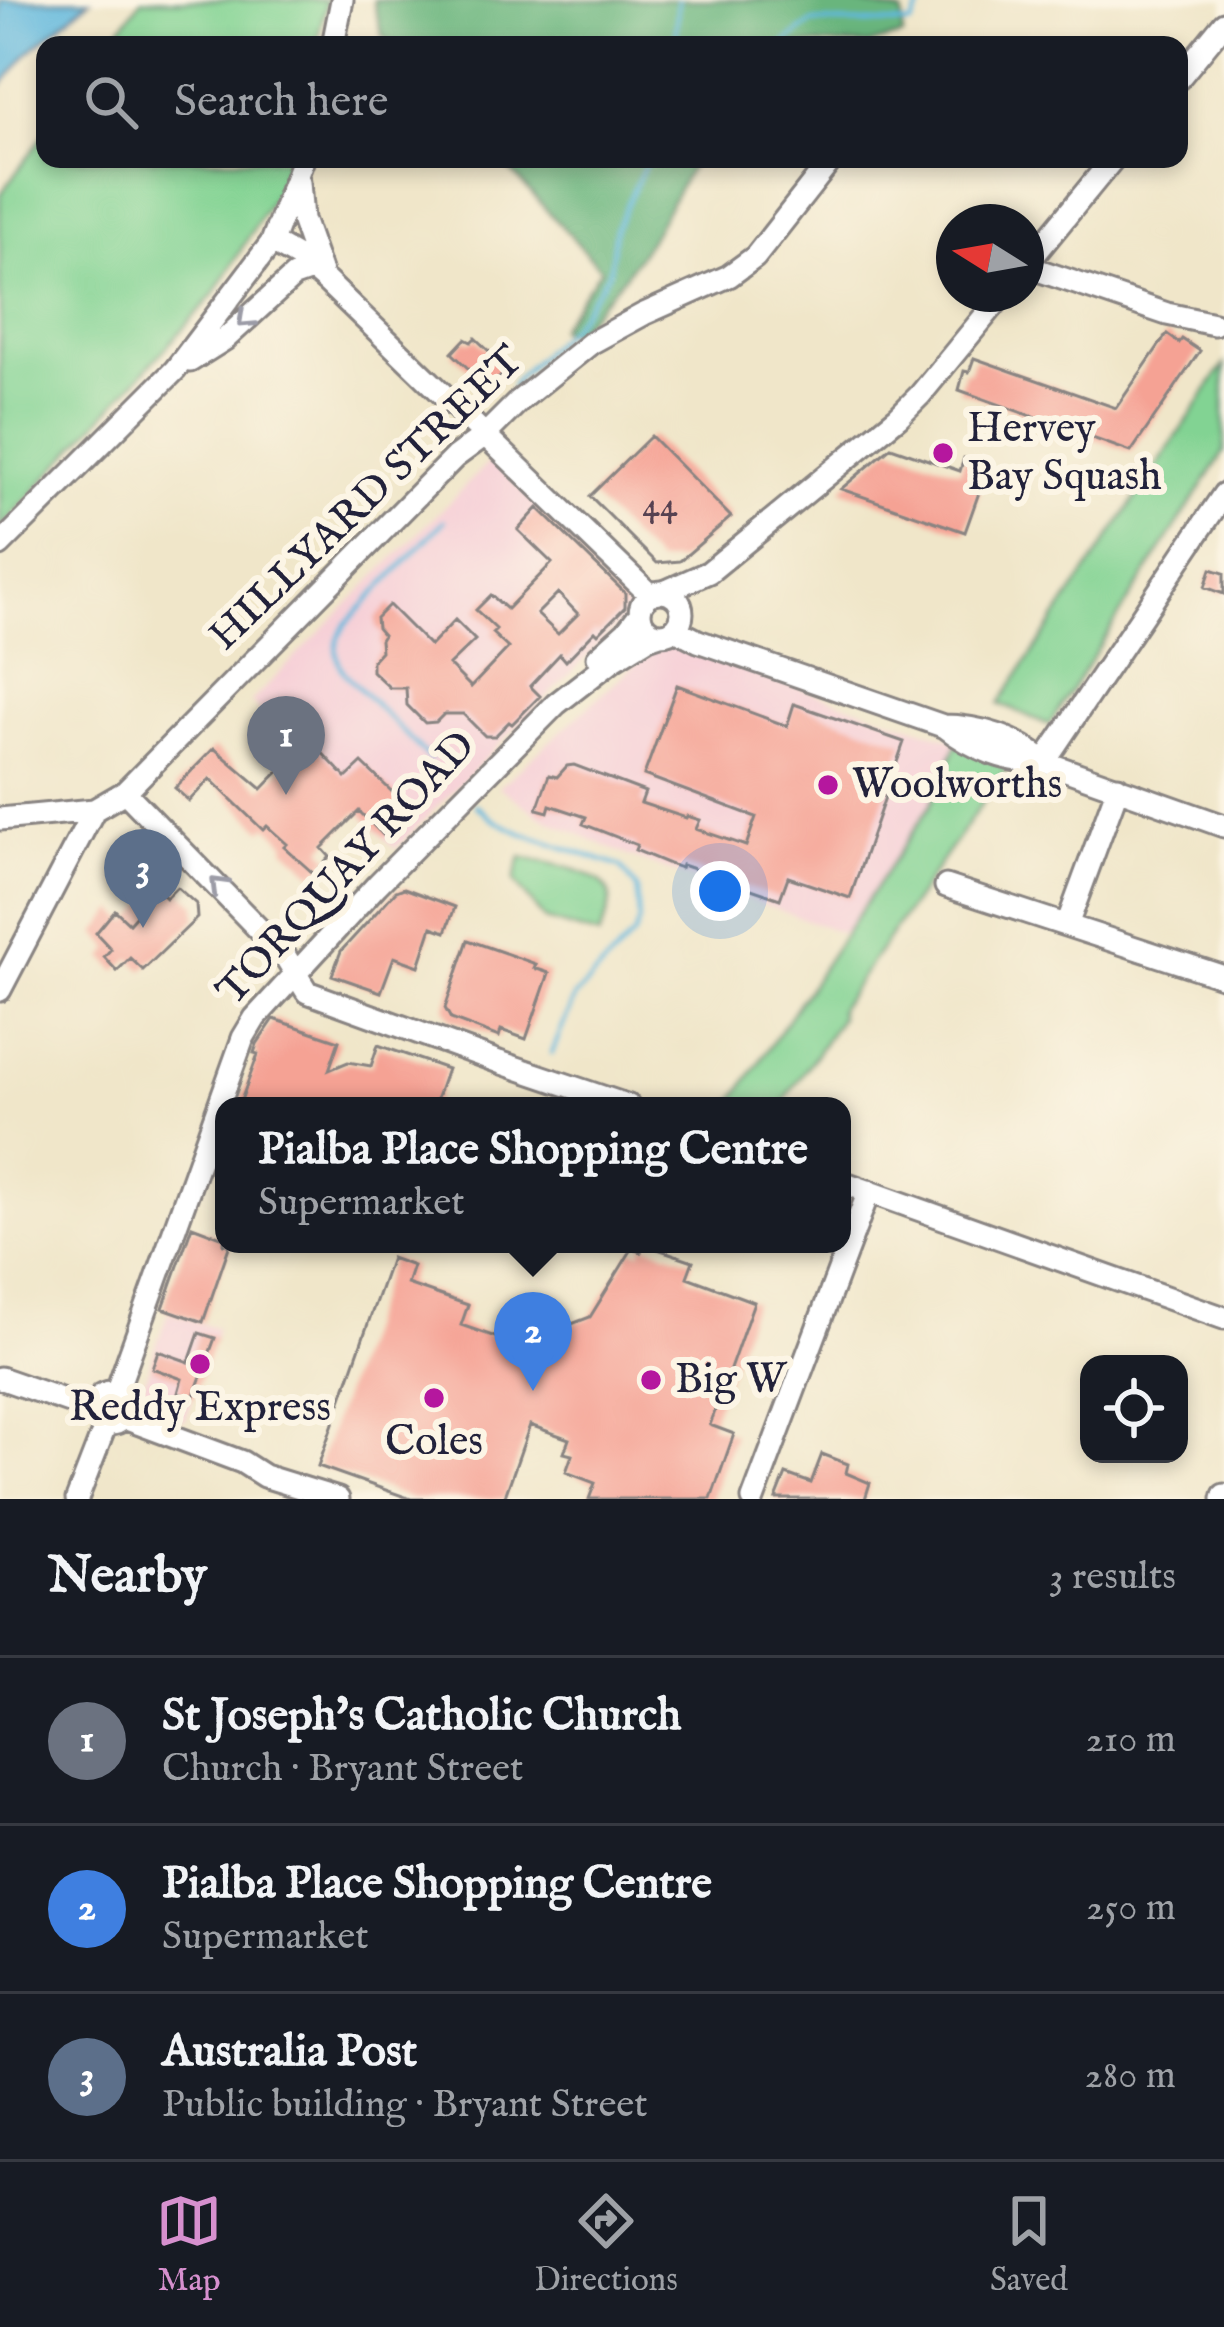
<!DOCTYPE html>
<meta charset="utf-8">
<style>
:root{--surface:#171b24;--page:#242831;--text:#f1f3f6;--muted:#9ea1a6;--line:#363941;--accent:#d690ce}
body{margin:0;font-family:"IM FELL English",serif;background:var(--page);color:var(--text)}
.controls{position:absolute;right:36px;bottom:36px;display:grid;overflow:hidden;border-radius:24px;box-shadow:0 6px 18px #0003}
.controls button{width:108px;height:108px;display:grid;place-items:center;padding:0;border:0;border-bottom:3px solid var(--line);background:var(--surface);color:var(--text);font:60px sans-serif}
.compass{position:absolute;left:936px;top:204px;width:108px;height:108px;border-radius:50%;background:var(--surface);box-shadow:0 6px 18px #0003;rotate:281deg}
.you{position:absolute;left:720px;top:891px;width:42px;height:42px;margin:-30px;border:9px solid #fff;border-radius:50%;background:#1a73e8;box-shadow:0 0 0 18px #1a73e833}
.badge{display:grid;place-items:center;width:78px;height:78px;border-radius:50%;background:var(--accent);color:#fff;font-size:39px;font-weight:700}
.pin{position:absolute;translate:-50% -99px;filter:drop-shadow(0 3px 6px #0008)}
.pin::after{content:'';position:absolute;top:63px;width:42px;height:36px;background:inherit;clip-path:polygon(0 0,100% 0,50% 100%)}
.popup{position:absolute;left:215px;top:1097px;width:636px;height:156px;box-sizing:border-box;display:grid;place-content:center;border-radius:24px;background:var(--surface);filter:drop-shadow(0 3px 9px #0005);font-size:39px;white-space:nowrap;color:var(--muted)}
.popup b{font-size:45px;color:var(--text)}
.popup::after{content:'';position:absolute;left:50%;top:100%;margin-left:-24px;border:24px solid transparent;border-top-color:var(--surface)}
.list{margin:0;padding:0;list-style:none}
h2{display:flex;justify-content:space-between;align-items:center;height:156px;margin:0;padding:0 48px;font-size:51px}
h2 small{font-size:39px;font-weight:400;color:var(--muted)}
.list li{display:grid;grid-template-columns:78px 1fr auto;gap:36px;align-items:center;box-sizing:border-box;height:168px;padding:0 48px;border-top:3px solid var(--line)}
.list b{display:block;font-size:45px;white-space:nowrap}
.list p{margin:0;font-size:39px;white-space:nowrap;color:var(--muted)}
.list em{font-size:39px;font-style:normal;color:var(--muted)}
.icon{flex:none;width:66px;height:66px;fill:none;stroke:currentColor;stroke-width:2;stroke-linecap:round;stroke-linejoin:round}
.map{position:relative;flex:none;width:1224px;height:1499px;overflow:hidden}
.search{position:absolute;background:var(--surface);box-shadow:0 6px 18px #0003;left:36px;right:36px;top:36px;height:132px;display:flex;align-items:center;gap:30px;box-sizing:border-box;padding:0 42px;border-radius:24px;color:var(--muted);font-size:45px}
.sheet{height:660px;background:var(--surface)}
nav{display:flex;justify-content:space-around;align-items:center;box-sizing:border-box;height:168px;border-top:3px solid var(--line);background:var(--surface);font-size:33px;color:var(--muted)}
nav a{display:grid;justify-items:center;gap:6px}
nav .on{color:var(--accent)}
.map>svg:first-child{display:block}
</style>
<div class="map">
<svg width="1224" height="1499" viewBox="0 0 1224 1499">
<rect width="100%" height="100%" fill="#fcf5e5"/>
<filter id="ink" filterUnits="userSpaceOnUse"><feTurbulence type="fractalNoise" baseFrequency=".00833" numOctaves="2"/><feDisplacementMap in="SourceGraphic" scale="24" xChannelSelector="R" yChannelSelector="G"/><feConvolveMatrix kernelMatrix="1 2 1 2 8 2 1 2 1" color-interpolation-filters="sRGB"/></filter>
<filter id="wash" filterUnits="userSpaceOnUse"><feTurbulence type="fractalNoise" baseFrequency=".004" numOctaves="4" result="noise"/><feDisplacementMap in="SourceGraphic" scale="48" xChannelSelector="R" yChannelSelector="G"/><feGaussianBlur stdDeviation="2.7" result="paint"/><feColorMatrix in="noise" values="0 0 0 0 0 0 0 0 0 0 0 0 0 0 0 0 0 1.4 0 .05"/><feComposite in="paint" operator="in"/></filter>
<g filter="url(#wash)">
<rect width="100%" height="100%" fill="#f0e6c9"/>
<path fill="#f6cfd7" d="M 491,460 L 629,594 L 633,603 L 632,612 L 395,849 L 251,702 Z
M 661,641 L 951,739 L 957,744 L 930,806 L 845,934 L 621,853 L 541,817 L 499,787 Z
M 168,1312 L 217,1329 L 185,1421 L 151,1409 L 142,1387 Z"/>
<path fill="#82d393" stroke="#527a67" stroke-width="3" d="M 141,0 L 327,0 L 316,45 L 108,45 Z
M 45,133 L 45,159 L 287,159 L 280,185 L 213,296 L 0,529 L 0,195 Z
M 1224,365 L 1224,452 L 1049,725 L 999,704 Z
M 957,744 L 1010,763 L 839,1009 L 840,1018 L 781,1106 L 730,1106 L 930,806 Z
M 521,857 C 545,863 606,870 610,897 C 611,910 603,924 599,936 L 545,920 L 514,881 Z"/>
<path fill="#69b57d" stroke="#466c5c" stroke-width="3" d="M 373,0 L 841,0 L 903,13 L 903,36 L 868,45 L 407,45 L 397,44 L 382,36 Z
M 500,159 L 695,159 L 649,241 L 625,275 L 572,335 L 558,329 L 601,269 Z"/>
<path fill="#60b8dd" stroke="#416d8c" stroke-width="3" d="M 0,0 L 90,0 L 27,54 L 0,88 Z"/>
<g fill="none" stroke-linecap="round" stroke-linejoin="round">
<path stroke="#60b8dd" stroke-width="4.5" d="M 675,45 L 678,0
M 783,45 L 812,22 L 912,24 L 924,0
M 512,386 L 517,378 L 571,326 L 601,285 L 610,270 L 615,229 L 648,159
M 430,759 L 347,676 C 333,657 333,643 346,624 L 444,521
M 476,805 L 492,819 L 521,833 L 621,867 L 637,889 L 639,921 L 634,935 L 575,996 L 552,1053"/>
</g>
<g id="blocks">
<path fill="#f5a294" fill-rule="evenodd" d="M 1167,334 L 1179,343 L 1182,339 L 1200,351 L 1131,452 L 959,390 L 964,371 L 969,372 L 974,358 L 1116,408 Z
M 475,338 L 508,369 L 489,388 L 452,353 L 465,339 L 471,342 Z
M 651,436 L 731,517 L 680,561 L 657,563 L 590,496 Z
M 891,447 L 960,471 L 964,458 L 981,462 L 987,470 L 965,532 L 841,489 Z
M 538,508 L 625,593 L 625,607 L 598,634 L 595,631 L 566,661 L 560,654 L 530,686 L 540,696 L 512,724 L 509,722 L 495,736 L 485,736 L 463,714 L 444,714 L 436,722 L 425,723 L 407,705 L 406,688 L 390,688 L 372,671 L 372,661 L 381,651 L 380,640 L 383,635 L 377,628 L 376,618 L 389,605 L 430,646 L 455,620 L 475,640 L 449,665 L 471,687 L 508,648 L 492,633 L 496,629 L 476,610 L 491,595 L 507,609 L 552,563 L 518,530 ZM 558,593 L 578,614 L 558,634 L 537,614 Z
M 1211,569 L 1224,573 L 1224,594 L 1205,587 Z
M 677,685 L 787,726 L 794,704 L 904,742 L 850,898 L 788,877 L 780,899 L 682,865 L 681,868 L 669,864 L 635,850 L 637,845 L 583,824 L 586,817 L 550,805 L 548,812 L 537,809 L 549,775 L 557,777 L 567,766 L 574,765 L 645,792 L 641,803 L 686,818 L 687,816 L 700,820 L 696,829 L 746,846 L 756,817 L 644,775 Z
M 314,744 L 346,778 L 362,763 L 412,811 L 385,837 L 359,811 L 322,848 L 330,857 L 314,874 L 284,847 L 287,844 L 267,826 L 263,830 L 210,779 L 189,801 L 175,788 L 214,748 L 262,789 L 295,755 L 299,759 Z
M 177,887 L 196,904 L 197,918 L 143,970 L 130,958 L 117,971 L 104,957 L 111,949 L 96,933 L 115,910 L 129,923 L 158,890 L 166,898 Z
M 404,888 L 455,907 L 446,932 L 432,927 L 419,966 L 394,957 L 381,992 L 332,975 L 341,951 L 396,891 Z
M 468,940 L 536,964 L 534,968 L 549,973 L 526,1039 L 501,1030 L 499,1037 L 451,1019 L 445,1008 Z
M 274,1019 L 339,1041 L 329,1070 L 348,1062 L 371,1066 L 378,1045 L 447,1069 L 434,1106 L 239,1106 L 258,1054 L 254,1053 L 257,1044 Z
M 192,1226 L 224,1238 L 224,1244 L 230,1244 L 203,1322 L 163,1308 Z
M 643,1244 L 693,1261 L 687,1277 L 754,1302 L 710,1425 L 734,1434 L 711,1499 L 589,1499 L 595,1483 L 566,1472 L 572,1455 L 564,1453 L 569,1439 L 530,1425 L 504,1499 L 411,1499 L 318,1466 L 391,1258 L 413,1266 L 407,1284 L 468,1305 L 461,1325 L 553,1357 L 563,1331 L 561,1328 L 590,1317 L 632,1249 L 641,1252 Z
M 199,1333 L 215,1338 L 193,1398 L 178,1393 L 182,1379 L 152,1368 L 158,1351 L 189,1362 Z
M 822,1454 L 848,1464 L 846,1473 L 870,1483 L 865,1499 L 776,1499 L 786,1474 L 811,1483 Z"/>
</g>
</g>
<g filter="url(#ink)">
<use href="#blocks" fill-opacity="0" stroke="#898482" stroke-width="3"/>
<g fill="none" stroke-linecap="round" stroke-linejoin="round">
<g stroke="#898482" stroke-width="27">
<path id="minor" d="M 333,45 L 342,0
M 1179,78 L 1224,23
M 299,182 L 302,219 L 321,273
M 272,242 L 298,257 L 327,282 L 645,590 L 648,596
M 1026,265 L 1113,159
M 1026,266 L 1167,314 L 1214,324
M 190,361 L 225,339 L 294,276 L 314,269
M 0,545 L 175,370 L 272,242 L 303,159
M640 613a21 21 0 1 1 42 0a21 21 0 1 1-42 0Z
M 664,592 L 709,572 L 898,417 L 920,395 L 1003,294
M 675,629 L 698,641 L 943,726 C 979,726 1018,738 1044,762
M 598,657 L 627,631 L 640,614
M 944,726 C 973,749 1008,763 1044,762 L 1224,826
M 1044,762 L 1224,494
M 125,792 L 285,956 L 307,992 L 499,1062 L 629,1106
M 0,819 L 94,810 L 125,792 L 455,457 L 485,435 L 519,401 L 591,343 L 644,314 L 729,276 L 755,257 L 832,159
M 946,886 L 1224,977
M 1067,925 L 1118,787
M 0,990 L 94,810
M 842,1182 L 1224,1318
M 0,1378 L 69,1402 L 96,1404
M95 1408a16 16 0 1 1 32 0a16 16 0 1 1-32 0Z
M 116,1393 L 243,1038 L 255,1018 L 377,885 L 556,704 L 614,659 L 648,638 L 660,634
M 124,1418 L 242,1462 L 264,1476 L 338,1499
M 77,1499 L 106,1424
M 753,1499 L 869,1191
M 1223,1499 L 1224,1495"/>
</g>
<use href="#minor" stroke="#fff" stroke-width="21"/>
</g>
<defs><path id="oneway-chevron" d="M-2-3.5L2.5 0L-2 3.5" fill="none" stroke-width="1.6" stroke-linecap="round" stroke-linejoin="round" transform="scale(3)"/></defs>
<g stroke="#9c9ca7">
<use href="#oneway-chevron" transform="translate(245 320) rotate(137)"/>
<use href="#oneway-chevron" transform="translate(218 885) rotate(-135)"/>
</g>
</g>
<g fill="#b5179e" stroke="#fcf5e5" stroke-width="4.5">
<circle cx="943" cy="453" r="12"/>
<circle cx="828" cy="785" r="12"/>
<circle cx="200" cy="1364" r="12"/>
<circle cx="651" cy="1380" r="12"/>
<circle cx="434" cy="1398" r="12"/>
</g>
<g text-anchor="middle" dominant-baseline="central" stroke-width="12" stroke-linejoin="round" paint-order="stroke">
<g font-size="36" fill="#574251">
<text x="660" y="506">44</text>
</g>
<g font-size="42" fill="#22223b" stroke="#fcf5e5" text-anchor="start">
<text x="967" y="429">Hervey<tspan x="967" dy="48">Bay Squash</tspan></text>
<text x="852" y="785">Woolworths</text>
<text x="675" y="1380">Big W</text>
<text x="200" y="1408" text-anchor="middle">Reddy Express</text>
<text x="434" y="1442" text-anchor="middle">Coles</text>
</g>
<g font-size="42" fill="#22223b" stroke="#fcf5e5">
<text transform="translate(367 499) rotate(-44)">HILLYARD STREET</text>
<text transform="translate(347 869) rotate(-47)">TORQUAY ROAD</text>
</g>
</g>
</svg>
<div class="controls">
<button><svg class="icon" aria-label="locate" viewBox="0 0 24 24"><circle cx="12" cy="12" r="6"/><path d="M12 2v4M12 18v4M2 12h4M18 12h4"/></svg></button>
</div>
<svg class="compass" viewBox="-18 -18 36 36"><path d="M0-13l5 13h-10z" fill="#e53935"/><path d="M0 13l5-13h-10z" fill="#9ea1a6"/></svg>
<div class="you"></div>
<div class="pin badge" style="left:286px;top:795px;background:#6b7280">1</div>
<div class="pin badge" style="left:533px;top:1391px;background:#3f7fe0">2</div>
<div class="popup"><b>Pialba Place Shopping Centre</b>Supermarket</div>
<div class="pin badge" style="left:143px;top:928px;background:#5c6f8a">3</div>
<div class="search"><svg class="icon" aria-label="search" viewBox="0 0 24 24"><circle cx="10" cy="10" r="6"/><path d="M15 15l6 6"/></svg>Search here</div>
</div>
<section class="sheet">
<h2>Nearby<small>3 results</small></h2>
<ul class="list">
<li><span class="badge" style="background:#6b7280">1</span><div><b>St Joseph's Catholic Church</b><p>Church · Bryant Street</p></div><em>210 m</em></li>
<li><span class="badge" style="background:#3f7fe0">2</span><div><b>Pialba Place Shopping Centre</b><p>Supermarket</p></div><em>250 m</em></li>
<li><span class="badge" style="background:#5c6f8a">3</span><div><b>Australia Post</b><p>Public building · Bryant Street</p></div><em>280 m</em></li>
</ul>
</section>
<nav>
<a class="on"><svg class="icon" aria-label="map" viewBox="0 0 24 24"><path d="M3 6l6-2 6 2 6-2v14l-6 2-6-2-6 2zM9 4v14M15 6v14"/></svg>Map</a>
<a><svg class="icon" aria-label="directions" viewBox="0 0 24 24"><path d="M12 3l9 9-9 9-9-9zM9 14v-3h6M13 9l2 2-2 2"/></svg>Directions</a>
<a><svg class="icon" aria-label="saved" viewBox="0 0 24 24"><path d="M7 4h10v16l-5-4-5 4z"/></svg>Saved</a>
</nav>
